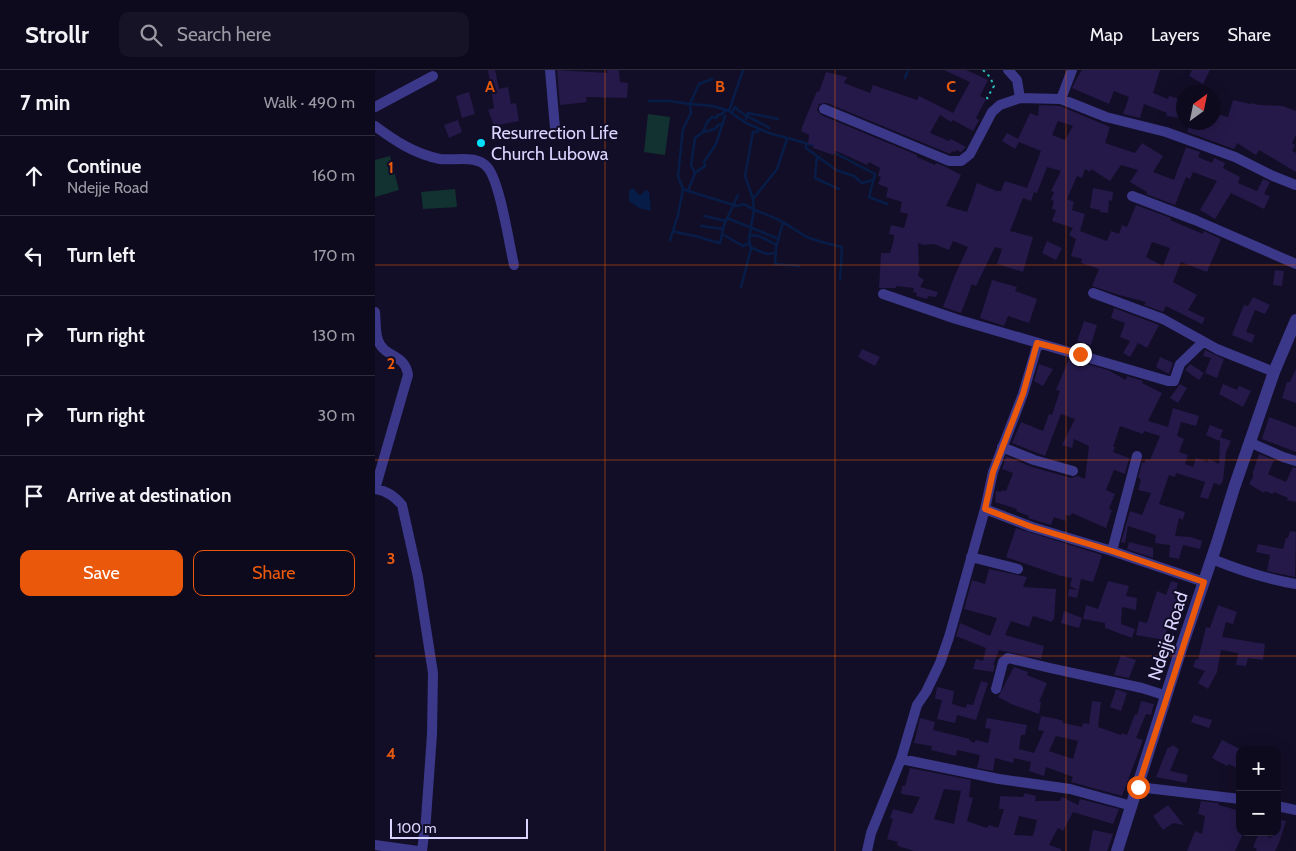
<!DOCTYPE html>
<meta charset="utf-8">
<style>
:root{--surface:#0e0a1d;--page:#171326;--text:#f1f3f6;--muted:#9b9aa4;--line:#2e2b3b;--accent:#ea580c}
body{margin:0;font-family:Cabin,sans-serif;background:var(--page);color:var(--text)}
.controls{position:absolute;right:15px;bottom:15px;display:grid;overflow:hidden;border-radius:10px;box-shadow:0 5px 20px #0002}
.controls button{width:45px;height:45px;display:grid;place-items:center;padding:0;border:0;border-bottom:1px solid var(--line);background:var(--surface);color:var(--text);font:25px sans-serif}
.compass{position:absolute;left:801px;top:15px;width:45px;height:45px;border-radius:50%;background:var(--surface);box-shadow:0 5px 20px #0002;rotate:33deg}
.scale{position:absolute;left:15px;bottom:12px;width:138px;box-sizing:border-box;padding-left:5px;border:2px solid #dad5ff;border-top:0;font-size:14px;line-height:18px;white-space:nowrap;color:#dad5ff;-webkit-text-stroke:4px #130e27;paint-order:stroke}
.stop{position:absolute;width:15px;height:15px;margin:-11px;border:4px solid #ea580c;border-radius:50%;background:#fff}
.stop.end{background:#ea580c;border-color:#fff;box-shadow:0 1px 5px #0008}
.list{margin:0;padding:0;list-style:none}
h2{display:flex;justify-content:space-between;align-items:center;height:65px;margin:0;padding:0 20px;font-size:21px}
h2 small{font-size:16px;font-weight:400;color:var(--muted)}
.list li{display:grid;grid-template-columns:32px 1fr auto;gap:15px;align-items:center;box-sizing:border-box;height:80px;padding:0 20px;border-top:1px solid var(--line)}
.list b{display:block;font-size:19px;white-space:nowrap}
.list p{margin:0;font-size:16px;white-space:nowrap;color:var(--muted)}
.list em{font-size:16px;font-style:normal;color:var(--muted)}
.actions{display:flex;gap:10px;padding:15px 20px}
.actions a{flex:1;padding:11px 0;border:1px solid var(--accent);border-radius:10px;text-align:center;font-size:18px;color:var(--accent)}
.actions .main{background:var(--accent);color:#fff}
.icon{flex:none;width:28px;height:28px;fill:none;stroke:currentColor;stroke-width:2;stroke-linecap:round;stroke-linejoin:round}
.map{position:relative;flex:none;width:921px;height:781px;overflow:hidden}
header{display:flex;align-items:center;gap:30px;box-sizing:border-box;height:70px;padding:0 25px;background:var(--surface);border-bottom:1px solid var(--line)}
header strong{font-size:24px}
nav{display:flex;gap:28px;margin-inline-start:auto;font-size:18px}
.search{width:350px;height:45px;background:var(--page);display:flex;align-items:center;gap:12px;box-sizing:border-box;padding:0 18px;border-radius:10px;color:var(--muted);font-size:19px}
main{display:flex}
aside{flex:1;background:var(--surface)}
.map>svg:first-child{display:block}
</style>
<header>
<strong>Strollr</strong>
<div class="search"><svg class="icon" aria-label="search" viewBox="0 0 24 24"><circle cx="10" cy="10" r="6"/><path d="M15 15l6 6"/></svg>Search here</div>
<nav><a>Map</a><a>Layers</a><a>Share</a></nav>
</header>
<main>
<aside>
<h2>7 min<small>Walk · 490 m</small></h2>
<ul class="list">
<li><svg class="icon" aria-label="ahead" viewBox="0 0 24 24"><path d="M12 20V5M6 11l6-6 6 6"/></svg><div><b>Continue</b><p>Ndejje Road</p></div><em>160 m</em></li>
<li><svg class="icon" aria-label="left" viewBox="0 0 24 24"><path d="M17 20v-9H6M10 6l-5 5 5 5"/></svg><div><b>Turn left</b></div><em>170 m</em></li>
<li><svg class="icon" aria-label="right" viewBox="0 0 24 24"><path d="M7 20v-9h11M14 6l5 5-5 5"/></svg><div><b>Turn right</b></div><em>130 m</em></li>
<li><svg class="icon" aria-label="right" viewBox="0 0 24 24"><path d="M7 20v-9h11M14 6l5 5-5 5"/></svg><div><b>Turn right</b></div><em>30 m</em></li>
<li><svg class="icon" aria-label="arrive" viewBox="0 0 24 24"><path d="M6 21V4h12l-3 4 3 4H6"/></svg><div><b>Arrive at destination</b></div></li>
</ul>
<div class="actions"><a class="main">Save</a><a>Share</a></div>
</aside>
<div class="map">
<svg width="921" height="781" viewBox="0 0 921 781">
<rect width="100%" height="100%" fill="#130e27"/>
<path fill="#113231" d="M 273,44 L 295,47 L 290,85 L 269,82 Z
M 15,86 L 24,120 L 0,127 L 0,90 Z
M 80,119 L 82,137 L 48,139 L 46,122 Z"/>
<path fill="#071d47" d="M 259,118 L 261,122 L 265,125 L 271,120 L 274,121 L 276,141 L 264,138 L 254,131 L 254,120 Z"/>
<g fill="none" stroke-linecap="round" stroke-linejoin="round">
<path stroke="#071d47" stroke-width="2.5" d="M 530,8 L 533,0
M 274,31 L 295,31 L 315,34 L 324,14 L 337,9
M 354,41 L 371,53 L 394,63 L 441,76
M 357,43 L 360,37 C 370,48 382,50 394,58
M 371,49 L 373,43 L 403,49
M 328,62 C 330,56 332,51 337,47 L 341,48 L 343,45 L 347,44 L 351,40
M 431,74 L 431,78 L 461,100 L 479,106 L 487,113 L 498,110
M 458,82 L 500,104 L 494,127 L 512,134
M 442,86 L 440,108 L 464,119
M 320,103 L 316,95 L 320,68 L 328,62 L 340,59 L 343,55 L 348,54
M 308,119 L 313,121 L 320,103 L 330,96 L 329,92 L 341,74 L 350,46
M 313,121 L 362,136 L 369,134 C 379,141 391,144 402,149 C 413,154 422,162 432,167 C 443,172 456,174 467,177 L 465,210
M 378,129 L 402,99 L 412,69
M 329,146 L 351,151
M 352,148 L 404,169
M 408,152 L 401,178 L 400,194 L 424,196
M 326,156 L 348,159
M 298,161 C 306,164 312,164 320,166 C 329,168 335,171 345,173 L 349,155 L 363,125
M 347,164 L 368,176 L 375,173
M 375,165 L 384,166 L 402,175
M 295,170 L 303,145 L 308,119 L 303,106 L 308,59 L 316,43 L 315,34 L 338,36 L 354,41 L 368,0
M 377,178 L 392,184 L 401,183
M 366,217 L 376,179 L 374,169 L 379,140 L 378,129 L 370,106 L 378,62 L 382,62 L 384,59"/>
</g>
<path fill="#241949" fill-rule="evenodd" d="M 113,0 L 120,0 L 124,19 L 133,17 L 136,34 L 141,33 L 144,51 L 119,56 L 113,40 L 119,38 Z
M 182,0 L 232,3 L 232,0 L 244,0 L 245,12 L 253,13 L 252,28 L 211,27 L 212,32 L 185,35 Z
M 569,0 L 591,0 L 613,10 L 605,26 L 611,29 L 601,48 L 604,50 L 598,61 L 578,50 L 576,52 L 565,45 L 555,63 L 574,71 L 576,69 L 591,77 L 586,82 L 581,80 L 580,82 L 577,81 L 575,84 L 452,33 L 444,34 L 442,40 L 446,45 L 542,85 L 542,87 L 560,95 L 561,93 L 569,96 L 586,105 L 571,136 L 592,142 L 602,113 L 622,121 L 626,121 L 630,111 L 652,118 L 666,81 L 644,72 L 640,79 L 627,71 L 632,63 L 643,69 L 655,43 L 663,46 L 664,35 L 685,36 L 735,57 L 730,73 L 760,83 L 767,73 L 788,86 L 778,102 L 799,110 L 811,77 L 825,82 L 823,87 L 837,93 L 839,88 L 850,93 L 848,98 L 865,107 L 863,113 L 882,121 L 888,109 L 895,112 L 889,124 L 895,126 L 889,139 L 856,123 L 840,149 L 825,140 L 842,111 L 818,102 L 815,109 L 811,107 L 800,135 L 771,124 L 772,122 L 755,112 L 763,100 L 746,95 L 735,111 L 716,99 L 715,102 L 710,99 L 707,108 L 702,106 L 692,129 L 699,132 L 697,140 L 710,144 L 705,161 L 732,171 L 736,161 L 744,164 L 747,155 L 752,157 L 761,135 L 796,148 L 795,150 L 828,164 L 829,161 L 846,169 L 832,202 L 806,192 L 798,212 L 822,225 L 813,240 L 830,248 L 827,254 L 791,236 L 788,242 L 769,235 L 771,232 L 744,225 L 717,216 L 724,199 L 706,193 L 707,189 L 696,186 L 701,169 L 694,165 L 698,158 L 677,151 L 681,140 L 677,139 L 679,131 L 676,130 L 679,122 L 676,121 L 686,101 L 672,97 L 662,123 L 659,122 L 656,131 L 648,128 L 635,161 L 658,167 L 648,202 L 622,194 L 627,179 L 620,177 L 601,216 L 597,214 L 586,243 L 568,237 L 580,205 L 593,177 L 578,171 L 574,180 L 559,174 L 549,175 L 543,173 L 544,197 L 545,197 L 543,206 L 549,210 L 545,217 L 563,222 L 561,227 L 553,226 L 552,229 L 541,226 L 542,223 L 538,222 L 539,218 L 521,216 L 521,218 L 504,218 L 506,183 L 515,183 L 519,169 L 519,165 L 514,164 L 516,155 L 529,158 L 533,144 L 525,142 L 527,132 L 511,127 L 513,118 L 503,114 L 506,107 L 503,106 L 505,98 L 494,92 L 492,95 L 466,83 L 460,81 L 458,85 L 438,78 L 439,75 L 433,74 L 434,65 L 426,61 L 427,57 L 442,21 L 444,22 L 451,2 L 472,7 L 469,13 L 495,23 L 498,15 L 542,30 L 544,26 L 578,43 L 595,12 ZM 683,51 L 698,56 L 690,70 L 677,65 ZM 777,172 L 795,178 L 788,196 L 771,187 Z
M 707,0 L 785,0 L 778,23 L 793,29 L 794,26 L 808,30 L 805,48 L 791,46 L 792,43 L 769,34 L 765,48 L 748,44 L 754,27 L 739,21 L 734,34 L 697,18 L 702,8 Z
M 817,0 L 835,0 L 828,14 L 814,6 Z
M 94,22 L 100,44 L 87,48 L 81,26 Z
M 858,30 L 875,34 L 876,33 L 884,35 L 908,36 L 921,41 L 921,65 L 917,73 L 920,75 L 917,81 L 921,83 L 921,102 L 884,80 L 881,85 L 862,73 L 859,79 L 812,62 L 815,52 L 838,52 L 838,43 L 853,47 Z
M 83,50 L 87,62 L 74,68 L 69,55 Z
M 718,118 L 738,122 L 737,131 L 734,130 L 733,143 L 725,142 L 725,140 L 715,138 Z
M 672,171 L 687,178 L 681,190 L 667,183 Z
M 900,200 L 909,201 L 907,216 L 898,215 Z
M 617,210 L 642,217 L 640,221 L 662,229 L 654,253 L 633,246 L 629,256 L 605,248 Z
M 878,227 L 895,235 L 890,244 L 880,240 L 871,262 L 880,265 L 877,273 L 857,265 L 869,235 L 873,236 Z
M 739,238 L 784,255 L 772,278 L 763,273 L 755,287 L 748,283 L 755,271 L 745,267 L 750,253 L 736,248 Z
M 709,251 L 722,255 L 716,275 L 702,271 Z
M 487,279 L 505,287 L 500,296 L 483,287 Z
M 830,280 L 849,289 L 842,308 L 830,303 L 836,288 L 828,286 Z
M 785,287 L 798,293 L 794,304 L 781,297 Z
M 694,289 L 733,300 L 751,310 L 752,306 L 768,311 L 767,313 L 787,323 L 773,351 L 793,357 L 798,338 L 824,346 L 821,356 L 806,352 L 802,366 L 809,369 L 804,382 L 813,385 L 810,394 L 818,397 L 821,388 L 833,392 L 834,389 L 844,394 L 845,369 L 844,371 L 831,365 L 835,355 L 848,360 L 845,367 L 856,371 L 851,382 L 848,411 L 845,415 L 839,413 L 833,429 L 825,427 L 830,412 L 801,403 L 800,407 L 794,405 L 784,434 L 810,442 L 808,450 L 804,448 L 800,466 L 816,467 L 827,471 L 825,479 L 808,475 L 804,489 L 794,487 L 795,475 L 780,473 L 781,465 L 753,456 L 750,473 L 746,472 L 755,441 L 767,445 L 776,423 L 763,420 L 766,409 L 763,408 L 767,392 L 769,393 L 771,389 L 775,390 L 785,366 L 769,361 L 768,364 L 745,356 L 738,377 L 740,377 L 738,382 L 754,388 L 750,404 L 739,400 L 731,420 L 740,424 L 734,439 L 737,440 L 731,458 L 697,443 L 695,446 L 691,445 L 690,451 L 679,447 L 676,455 L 653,448 L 654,446 L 641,441 L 642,439 L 620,432 L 621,421 L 626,422 L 627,420 L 631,421 L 638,403 L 627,399 L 631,386 L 657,397 L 696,408 L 703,406 L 710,409 L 714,376 L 699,369 L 697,378 L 687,375 L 700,349 L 686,344 L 670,386 L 637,373 L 646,352 L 668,361 L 674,344 L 677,345 L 685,321 L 681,320 Z
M 664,294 L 678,299 L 668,316 L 659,311 Z
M 815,294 L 829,303 L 824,310 L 810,300 Z
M 921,299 L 921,333 L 907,328 L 912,312 L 915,312 Z
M 805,314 L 812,318 L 803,333 L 795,328 Z
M 848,314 L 862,320 L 864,316 L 876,321 L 868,337 L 844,324 Z
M 894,347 L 921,357 L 921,382 L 887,369 Z
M 884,384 L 899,390 L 893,404 L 911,412 L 918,397 L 921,398 L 921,432 L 912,430 L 913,428 L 899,422 L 898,424 L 890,421 L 889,423 L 874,414 L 878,407 L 878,402 Z
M 641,458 L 727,485 L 718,512 L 706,509 L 702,528 L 693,526 L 694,519 L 703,520 L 695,516 L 697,508 L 686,506 L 631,487 Z
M 915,461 L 921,462 L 920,507 L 892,501 L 895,485 L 881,482 L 883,474 L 908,479 L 911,468 L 913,468 Z
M 754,472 L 778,478 L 778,488 L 752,479 Z
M 614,499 L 652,507 L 648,517 L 681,519 L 679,550 L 678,549 L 677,552 L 658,546 L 654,557 L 636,551 L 630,565 L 669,576 L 666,589 L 624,580 L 622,585 L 620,585 L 622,586 L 618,595 L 620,595 L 618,602 L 598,599 L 601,589 L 608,591 L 611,578 L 581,566 L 585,553 L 615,566 L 622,548 L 589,539 L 597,510 L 610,514 Z
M 733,511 L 754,516 L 751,526 L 762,528 L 761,540 L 747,537 L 746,554 L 760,559 L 757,568 L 730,558 L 730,553 L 708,549 L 711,535 L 723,539 Z
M 796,511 L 803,513 L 799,528 L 803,529 L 799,537 L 806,538 L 804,549 L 794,547 L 790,570 L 761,565 L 764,551 L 772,553 L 782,521 L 791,525 Z
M 843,535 L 862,542 L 858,554 L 851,552 L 847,567 L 890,574 L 888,590 L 873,588 L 871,596 L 861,595 L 863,583 L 846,580 L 842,602 L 833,619 L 823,613 L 830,601 L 818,597 L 821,589 L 823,590 L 831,557 L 835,558 Z
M 689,541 L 707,548 L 704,558 L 686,553 Z
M 746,585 L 761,590 L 754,608 L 739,605 Z
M 639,597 L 653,602 L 652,605 L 672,613 L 664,632 L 666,632 L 664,644 L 636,634 L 623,627 Z
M 606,611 L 613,613 L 601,650 L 582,645 L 580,653 L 562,649 L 567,630 L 560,629 L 562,617 L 579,621 L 577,634 L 591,638 L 592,634 L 598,635 Z
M 741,619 L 752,623 L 746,641 L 735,637 Z
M 717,631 L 726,632 L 723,657 L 746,665 L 747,663 L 752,665 L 760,644 L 762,645 L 766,631 L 779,634 L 776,645 L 771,644 L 761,668 L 768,670 L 747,726 L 696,712 L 698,707 L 671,697 L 669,706 L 654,701 L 656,692 L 639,688 L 638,693 L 620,688 L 618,701 L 602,698 L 605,685 L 582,680 L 581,686 L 556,680 L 557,676 L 539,673 L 545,648 L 560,652 L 558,660 L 595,669 L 594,670 L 599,673 L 601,670 L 613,673 L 616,659 L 610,658 L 612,648 L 652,655 L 650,665 L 646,665 L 644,679 L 659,683 L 669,661 L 663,660 L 666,646 L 682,649 L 688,651 L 688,653 L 707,657 L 708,653 L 714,654 ZM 681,666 L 703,671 L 698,689 L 674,681 Z
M 819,645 L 837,650 L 834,658 L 816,652 Z
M 847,670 L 865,679 L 865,699 L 853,694 L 852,696 L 837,688 Z
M 797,675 L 804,679 L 795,701 L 813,705 L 811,713 L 781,707 L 793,677 L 795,678 Z
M 535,698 L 596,710 L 594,727 L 598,728 L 592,751 L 612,758 L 614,755 L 623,758 L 629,739 L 624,739 L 625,726 L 648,727 L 650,723 L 661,726 L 660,731 L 685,731 L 687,727 L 703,735 L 705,729 L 744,739 L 738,754 L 698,742 L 688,761 L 683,758 L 674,775 L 686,779 L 686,781 L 539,781 L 526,777 L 522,775 L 523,772 L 512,769 L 518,749 L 515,748 L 518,739 L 537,744 L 545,727 L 526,724 L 527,716 L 530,716 ZM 569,719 L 586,721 L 579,754 L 559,749 ZM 644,746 L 662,750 L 658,766 L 639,765 Z
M 826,731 L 843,733 L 844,735 L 865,741 L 865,762 L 869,762 L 860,781 L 812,781 L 820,761 L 827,764 L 830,746 L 823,744 Z
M 793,735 L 809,755 L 798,753 L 788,760 L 778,746 Z
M 902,749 L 911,751 L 904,773 L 900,781 L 881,781 L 882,779 L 878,777 L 884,763 L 896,768 L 897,762 L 902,762 Z
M 718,760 L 738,764 L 732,781 L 714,781 Z"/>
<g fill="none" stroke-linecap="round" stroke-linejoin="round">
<path stroke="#29bfb9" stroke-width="2" stroke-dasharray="2.5 4" stroke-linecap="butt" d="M 608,0 L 615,7 L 619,16 L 612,28 L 615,31"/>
<path stroke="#3b3789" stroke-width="10" d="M 175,0 L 180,58
M 633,0 L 642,10 L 645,28
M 686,29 L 697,0
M 0,37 L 58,6
M 449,39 L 574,91 L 586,91 L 595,84 L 617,42 L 625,35 L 645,28 L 686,29 L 731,47 L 791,62 L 860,87 L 898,106 L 921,115
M 0,56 C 20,71 40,84 65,89 C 79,91 103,84 113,98 C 125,113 134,173 139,195
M 757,126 L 820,150 L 921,194
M 718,223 L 788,249 L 842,279 L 899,302
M 508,224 L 581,249 L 793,311 L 799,311 L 805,294 L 828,272
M 0,242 C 1,250 0,262 3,270 C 9,288 30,283 33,305 L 0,419
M 874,372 L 908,387 L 921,391
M 627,377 L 659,390 L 698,401
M 0,419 C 12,421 19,426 27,435 L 43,507 L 58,603 L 57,664 L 51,749 L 47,781
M 610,439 L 657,457 L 737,481 L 829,512
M 737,481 L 762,386
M 596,487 L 643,499
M 837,489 C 864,500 891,509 921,514
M 621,619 L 628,592 L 633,588 L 675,598 L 767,618 L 792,626
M 526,689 L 624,709 L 695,719 L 757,736
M 763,717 L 865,729
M 902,736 L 921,740
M 0,775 L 43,781
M 492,781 L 496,763 L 526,689 L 542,635 L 551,622 L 565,593 L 574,567 L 610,439 L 618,402 L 648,324 L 663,273"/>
<path stroke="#3b3789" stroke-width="12" d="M 742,781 L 806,579 L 842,473 L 859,418 L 899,302 L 921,250"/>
</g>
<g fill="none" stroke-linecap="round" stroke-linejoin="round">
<path stroke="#ea580c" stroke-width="6" d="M 705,284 L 662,273 L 648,324 L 618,402 L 610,439 L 657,457 L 737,481 L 829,512 L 763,717"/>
</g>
<path fill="none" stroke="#e8590c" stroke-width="1" stroke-opacity="0.55" d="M 230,0 L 230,781M 460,0 L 460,781M 691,0 L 691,781M 0,195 L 921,195M 0,390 L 921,390M 0,586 L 921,586"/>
<circle fill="#01e0ff" stroke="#130e27" stroke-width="2" cx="106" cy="73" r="5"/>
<g text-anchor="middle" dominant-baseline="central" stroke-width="4" stroke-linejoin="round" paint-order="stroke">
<g font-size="18" fill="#dad5ff" stroke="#130e27" text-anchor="start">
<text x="116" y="63">Resurrection Life<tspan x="116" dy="21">Church Lubowa</tspan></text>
</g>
<g font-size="18" fill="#dad5ff" stroke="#130e27">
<text transform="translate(793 566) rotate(-72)">Ndejje Road</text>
</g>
</g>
<g font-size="16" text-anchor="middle" font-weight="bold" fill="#e8590c" stroke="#130e27" stroke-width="4" stroke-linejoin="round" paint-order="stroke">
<text x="115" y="22">A</text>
<text x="345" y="22">B</text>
<text x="576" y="22">C</text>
<text x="16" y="103">1</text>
<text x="16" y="299">2</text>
<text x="16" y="494">3</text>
<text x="16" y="689">4</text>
</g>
</svg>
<div class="controls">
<button>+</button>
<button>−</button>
</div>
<svg class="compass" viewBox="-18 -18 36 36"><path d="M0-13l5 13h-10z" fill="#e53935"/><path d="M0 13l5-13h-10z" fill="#9b9aa4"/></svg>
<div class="scale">100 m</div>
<div class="stop" style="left:763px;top:717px"></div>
<div class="stop end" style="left:705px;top:284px"></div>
</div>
</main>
